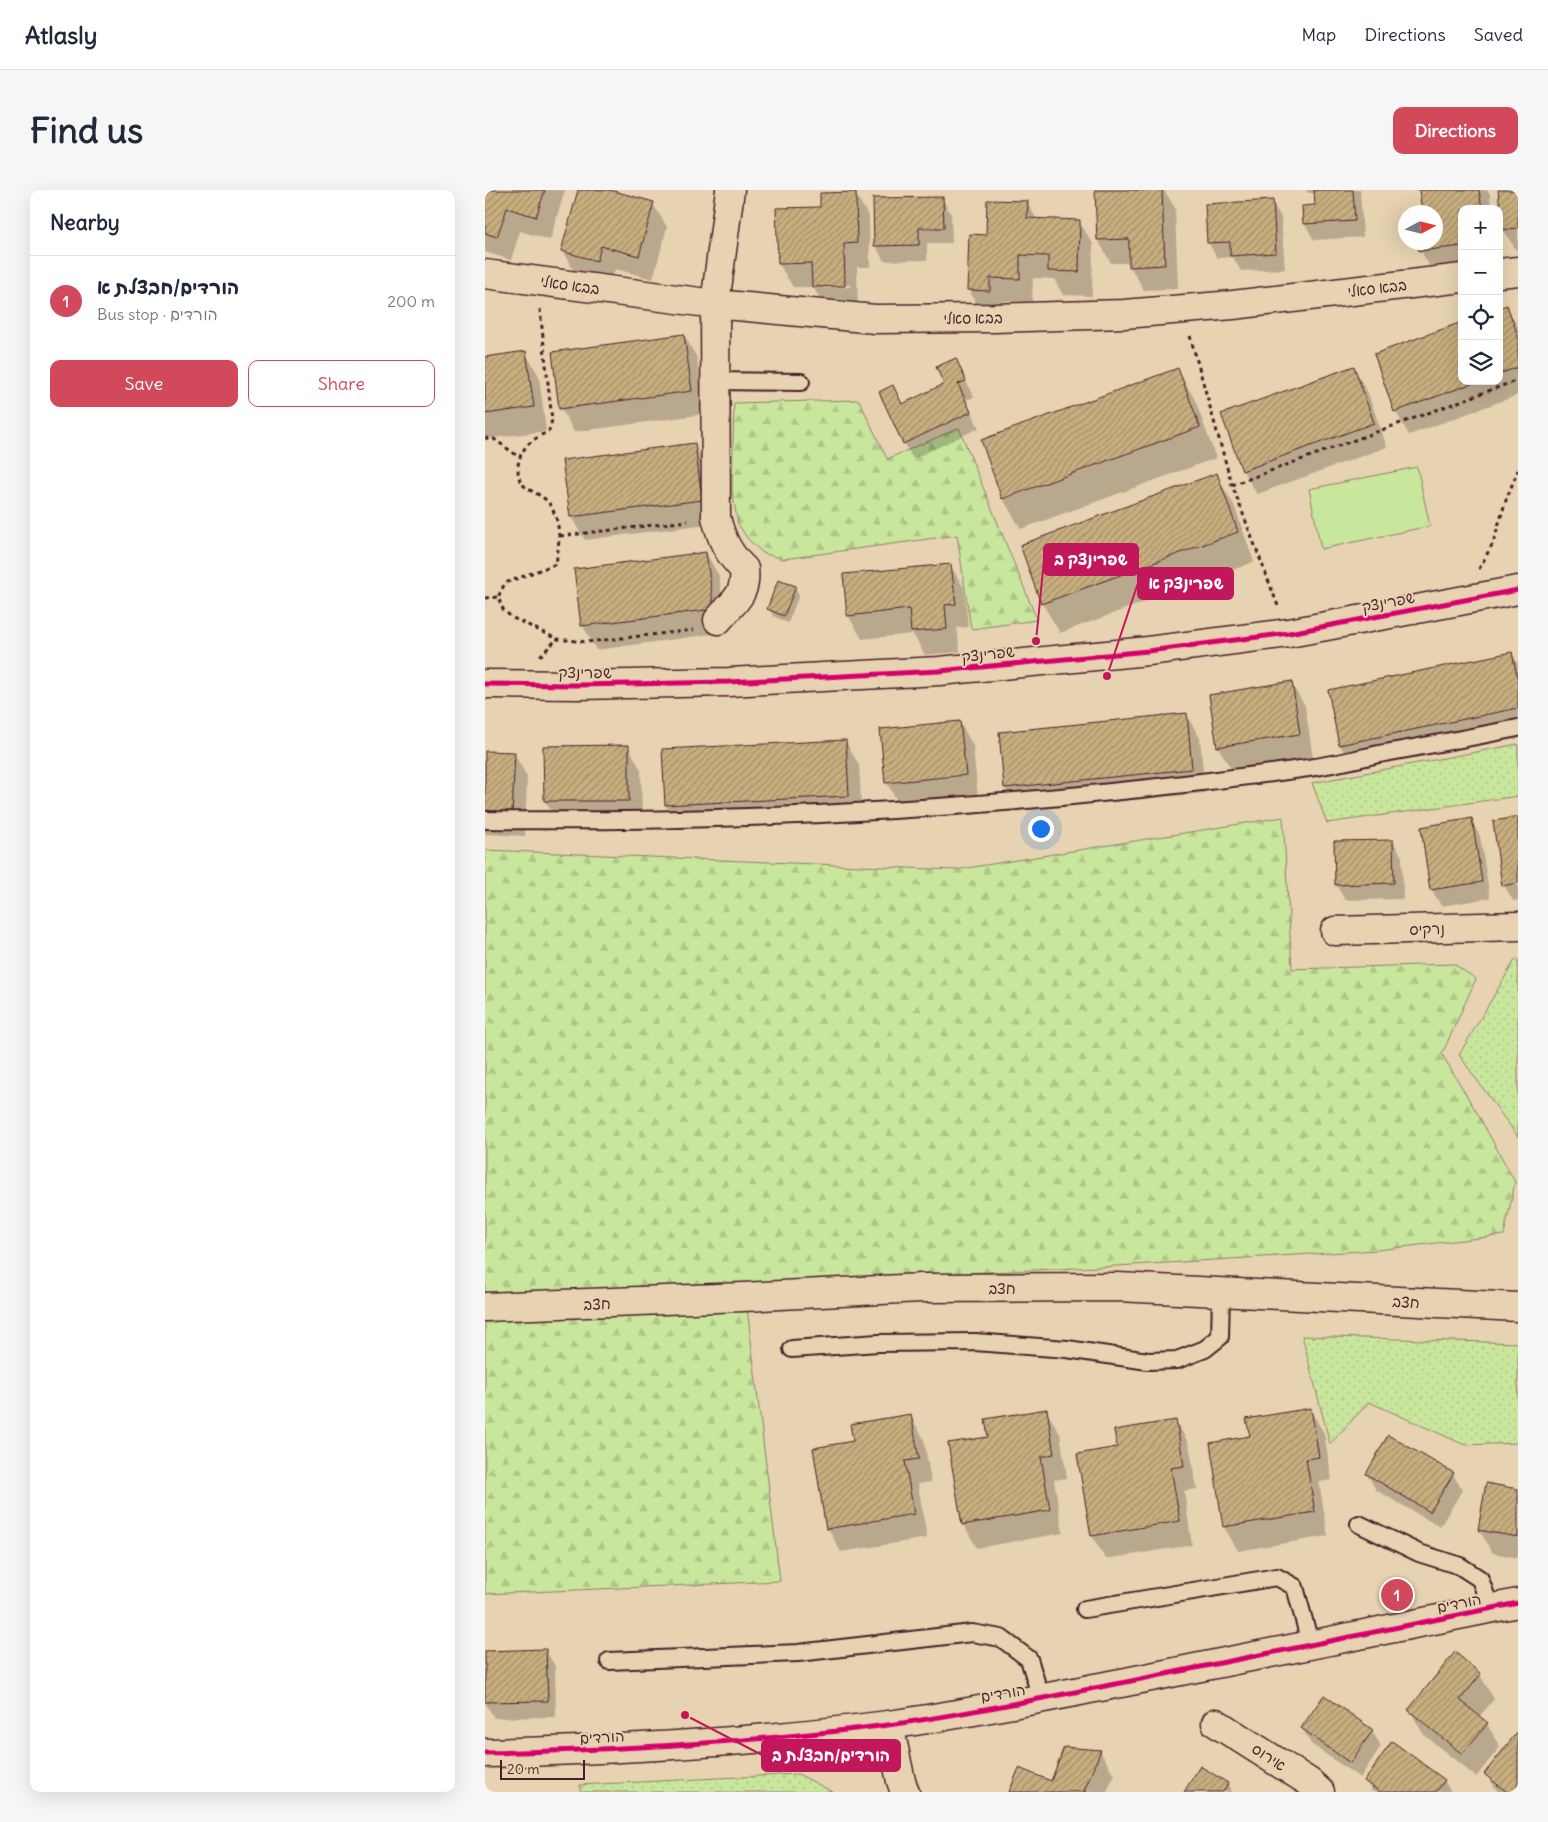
<!DOCTYPE html>
<meta charset="utf-8">
<style>
:root{--surface:#fff;--page:#f6f6f7;--text:#1f2937;--muted:#747a83;--line:#e0e1e3;--accent:#d1495b}
body{margin:0;font-family:Delius,"Playpen Sans Hebrew",sans-serif;background:var(--page);color:var(--text)}
.controls{position:absolute;right:15px;top:15px;display:grid;overflow:hidden;border-radius:10px;box-shadow:0 5px 20px #0002}
.controls button{width:45px;height:45px;display:grid;place-items:center;padding:0;border:0;border-bottom:1px solid var(--line);background:var(--surface);color:var(--text);font:25px sans-serif}
.compass{position:absolute;left:913px;top:15px;width:45px;height:45px;border-radius:50%;background:var(--surface);box-shadow:0 5px 20px #0002;rotate:83deg}
.scale{position:absolute;left:15px;bottom:12px;width:85px;box-sizing:border-box;padding-left:5px;border:2px solid #4a1f2b;border-top:0;font-size:14px;line-height:18px;white-space:nowrap;color:#4a1f2b;-webkit-text-stroke:4px #e7d3b1;paint-order:stroke}
.you{position:absolute;left:555px;top:638px;width:18px;height:18px;margin:-12px;border:4px solid #fff;border-radius:50%;background:#1a73e8;box-shadow:0 0 0 8px #1a73e833}
.badge{display:grid;place-items:center;width:32px;height:32px;border-radius:50%;background:var(--accent);color:#fff;font-size:16px;font-weight:700}
.pin{position:absolute;translate:-50% -50%;border:2px solid #fff;box-shadow:0 1px 5px #0006}
.list{margin:0;padding:0;list-style:none}
h2{display:flex;justify-content:space-between;align-items:center;height:65px;margin:0;padding:0 20px;font-size:21px}
h2 small{font-size:16px;font-weight:400;color:var(--muted)}
.list li{display:grid;grid-template-columns:32px 1fr auto;gap:15px;align-items:center;box-sizing:border-box;height:90px;padding:0 20px;border-top:1px solid var(--line)}
.list b{display:block;font-size:19px;white-space:nowrap}
.list p{margin:0;font-size:16px;white-space:nowrap;color:var(--muted)}
.list em{font-size:16px;font-style:normal;color:var(--muted)}
.actions{display:flex;gap:10px;padding:15px 20px}
.actions a{flex:1;padding:11px 0;border:1px solid var(--accent);border-radius:10px;text-align:center;font-size:18px;color:var(--accent)}
.actions .main{background:var(--accent);color:#fff}
.icon{flex:none;width:28px;height:28px;fill:none;stroke:currentColor;stroke-width:2;stroke-linecap:round;stroke-linejoin:round}
.map{position:relative;flex:none;width:1033px;height:1602px;overflow:hidden;border-radius:10px}
header{display:flex;align-items:center;gap:30px;box-sizing:border-box;height:70px;padding:0 25px;background:var(--surface);border-bottom:1px solid var(--line)}
header strong{font-size:24px}
nav{display:flex;gap:28px;margin-inline-start:auto;font-size:18px}
.intro{display:flex;align-items:center;justify-content:space-between;box-sizing:border-box;height:120px;padding:0 30px}
h1{margin:0;font-size:35px}
.button{padding:12px 22px;border-radius:10px;background:var(--accent);color:#fff;font-size:18px;font-weight:700}
main{display:flex;gap:30px;padding:0 30px}
aside{flex:1;background:var(--surface);border-radius:10px;box-shadow:0 5px 20px #0002}
.map>svg:first-child{display:block}
</style>
<header>
<strong>Atlasly</strong>
<nav><a>Map</a><a>Directions</a><a>Saved</a></nav>
</header>
<div class="intro"><h1>Find us</h1><a class="button">Directions</a></div>
<main>
<aside>
<h2>Nearby<small></small></h2>
<ul class="list">
<li><span class="badge">1</span><div><b>הורדים/חבצלת א</b><p>Bus stop · הורדים</p></div><em>200 m</em></li>
</ul>
<div class="actions"><a class="main">Save</a><a>Share</a></div>
</aside>
<div class="map">
<svg width="1033" height="1602" viewBox="0 0 1033 1602">
<defs>
<pattern id="grass-dots" width="8" height="8" patternUnits="userSpaceOnUse" patternTransform="scale(1.25)"><rect width="8" height="8" fill="#c9e69d"/><path d="M2 2h.1M6 6h.1" fill="none" stroke="#aec587" stroke-width="1.8" stroke-linecap="round"/></pattern>
<pattern id="forest-firs" width="22" height="20" patternUnits="userSpaceOnUse" patternTransform="scale(1.25)"><rect width="22" height="20" fill="#c9e69d"/><path d="M5 1l3.5 6h-7zM16 11l3.5 6h-7z" fill="#aec587"/></pattern>
<pattern id="building-hatch" width="6" height="6" patternUnits="userSpaceOnUse" patternTransform="scale(1.25)"><rect width="6" height="6" fill="#c7af7f"/><path d="M-1 1l2-2M0 6l6-6M5 7l2-2" fill="none" stroke="#a48e68"/></pattern>
</defs>
<rect width="100%" height="100%" fill="#e7d3b1"/>
<filter id="ink" filterUnits="userSpaceOnUse"><feTurbulence type="fractalNoise" baseFrequency=".02" numOctaves="2"/><feDisplacementMap in="SourceGraphic" scale="10" xChannelSelector="R" yChannelSelector="G"/><feConvolveMatrix kernelMatrix="1 2 1 2 8 2 1 2 1" color-interpolation-filters="sRGB"/></filter>
<g filter="url(#ink)">
<path fill="url(#grass-dots)" stroke="#8a8264" d="M 1033,554 L 1033,606 L 842,633 L 827,593 Z
M 1030,770 L 1033,770 L 1033,947 L 974,865 Z
M 817,1146 L 1033,1153 L 1033,1253 L 980,1255 L 884,1212 L 845,1254 Z
M 313,1584 L 348,1602 L 95,1602 L 95,1595 Z"/>
<path fill="url(#forest-firs)" stroke="#8a8264" d="M 374,210 L 402,269 L 474,238 L 552,430 L 486,439 L 472,345 L 298,369 L 278,363 L 263,349 L 253,334 L 247,300 L 249,213 Z
M 798,627 L 807,779 L 969,774 L 991,789 L 957,864 L 995,928 L 1030,992 L 1019,1045 L 892,1060 L 615,1077 L 259,1093 L 295,1391 L 0,1404 L 0,660 L 470,680 Z"/>
<path fill="#c9e69d" stroke="#8a8264" d="M 932,277 L 945,336 L 836,359 L 824,299 Z"/>
<path fill="#0003" fill-rule="evenodd" d="M 0,0 L 80,0 L 65,50 L 35,41 L 26,70 L 0,62 Z
M 94,0 L 120,0 L 168,14 L 182,37 L 168,89 L 130,79 L 125,94 L 91,84 L 77,61 Z
M 611,0 L 679,0 L 690,18 L 693,99 L 659,100 L 645,76 L 645,73 L 626,73 L 613,50 Z
M 821,0 L 875,0 L 878,47 L 829,50 L 820,34 L 831,16 L 830,3 L 823,3 Z
M 935,0 L 1002,0 L 1005,4 L 1006,19 L 977,19 L 977,81 L 949,84 L 936,61 L 951,52 L 951,22 L 938,22 Z
M 1014,0 L 1033,0 L 1033,63 L 1018,40 Z
M 370,3 L 384,27 L 385,77 L 372,77 L 373,120 L 342,120 L 328,97 L 308,97 L 294,74 L 336,18 ZM 366,95 L 366,97 L 338,98 L 338,96 Z
M 457,8 L 466,24 L 467,53 L 442,53 L 442,70 L 399,71 L 390,55 Z
M 542,12 L 552,30 L 594,31 L 608,54 L 607,106 L 578,105 L 569,89 L 548,88 L 547,112 L 518,111 L 518,124 L 497,123 L 484,100 L 502,46 Z
M 787,12 L 796,27 L 800,79 L 756,81 L 748,67 L 732,68 L 723,52 Z
M 1021,117 L 1033,137 L 1033,205 L 924,245 L 911,222 L 890,165 L 977,191 L 1014,191 L 1014,119 Z
M 199,145 L 212,168 L 220,224 L 89,242 L 76,218 Z
M 40,162 L 54,186 L 61,241 L 0,249 L 0,168 Z
M 470,170 L 489,207 L 481,210 L 494,238 L 428,269 L 419,253 L 408,197 L 418,215 L 460,195 Z
M 868,177 L 882,201 L 902,257 L 772,304 L 758,281 L 738,225 Z
M 693,180 L 710,210 L 731,268 L 536,339 L 518,309 L 497,251 Z
M 209,254 L 222,277 L 230,333 L 100,350 L 86,327 L 78,272 Z
M 731,285 L 749,315 L 769,372 L 575,443 L 557,413 Z
M 221,363 L 234,386 L 242,442 L 111,460 L 98,436 L 90,380 Z
M 465,375 L 479,398 L 483,437 L 472,438 L 475,462 L 440,465 L 428,444 L 377,449 L 363,425 Z
M 310,397 L 314,405 L 303,433 L 288,426 L 284,419 Z
M 1027,463 L 1033,474 L 1033,544 L 869,578 L 855,555 Z
M 806,493 L 820,516 L 828,568 L 747,580 L 733,557 Z
M 701,524 L 715,548 L 720,603 L 534,621 L 520,598 Z
M 475,532 L 488,556 L 493,609 L 415,616 L 402,593 Z
M 361,552 L 374,575 L 377,629 L 195,638 L 181,615 Z
M 143,556 L 156,580 L 157,634 L 74,634 L 60,611 Z
M 0,562 L 29,563 L 42,587 L 40,646 L 0,644 Z
M 1033,628 L 1033,710 L 1028,711 L 1019,695 L 1009,632 Z
M 986,630 L 995,646 L 1005,708 L 956,716 L 947,700 L 937,638 Z
M 908,651 L 917,667 L 918,709 L 860,710 L 851,694 Z
M 561,1220 L 575,1244 L 582,1288 L 569,1290 L 578,1343 L 492,1358 L 478,1334 L 505,1248 Z
M 825,1220 L 839,1243 L 847,1290 L 834,1292 L 843,1346 L 753,1361 L 739,1337 L 726,1254 L 766,1247 Z
M 425,1225 L 439,1249 L 446,1292 L 433,1294 L 442,1348 L 356,1362 L 343,1338 L 369,1252 Z
M 691,1231 L 704,1254 L 712,1299 L 699,1301 L 707,1355 L 621,1369 L 607,1346 L 633,1258 Z
M 882,1284 L 968,1284 L 977,1300 L 955,1337 L 891,1300 Z
M 1002,1294 L 1033,1300 L 1033,1368 L 1008,1363 L 994,1340 Z
M 61,1461 L 70,1476 L 71,1527 L 9,1528 L 0,1512 L 0,1462 Z
M 995,1485 L 1009,1509 L 994,1527 L 1002,1534 L 1015,1557 L 991,1587 L 938,1544 L 925,1520 Z
M 817,1538 L 887,1541 L 896,1556 L 875,1588 L 826,1554 Z
M 1033,1543 L 1033,1602 L 1013,1602 L 1001,1584 Z
M 615,1561 L 629,1585 L 622,1602 L 525,1602 L 566,1593 Z
M 959,1590 L 966,1602 L 887,1602 L 881,1591 Z
M 743,1594 L 747,1602 L 701,1602 Z"/>
<path fill="url(#building-hatch)" stroke="#4a1f2b" d="M 0,0 L 60,0 L 51,27 L 22,18 L 12,47 L 0,43 Z
M 93,0 L 125,0 L 169,12 L 154,66 L 116,56 L 112,71 L 76,61 Z
M 610,0 L 677,0 L 680,75 L 644,77 L 644,49 L 612,50 Z
M 829,0 L 868,0 L 870,31 L 818,34 L 817,16 L 830,15 Z
M 934,0 L 994,0 L 997,19 L 977,19 L 977,56 L 934,61 L 933,52 L 951,52 L 951,22 L 932,22 L 937,22 Z
M 1013,0 L 1033,0 L 1033,38 L 1017,40 Z
M 371,2 L 372,53 L 359,54 L 360,96 L 327,97 L 326,73 L 293,74 L 291,18 L 335,17 L 335,3 Z
M 458,7 L 459,38 L 434,38 L 434,55 L 389,56 L 388,8 Z
M 502,10 L 543,11 L 542,28 L 595,30 L 594,82 L 563,81 L 563,66 L 535,65 L 535,89 L 505,88 L 505,101 L 482,100 L 484,44 L 501,45 Z
M 788,10 L 791,63 L 745,66 L 745,52 L 722,53 L 720,14 Z
M 1022,115 L 1033,146 L 1033,177 L 1014,184 L 1014,118 Z
M 977,132 L 977,191 L 994,191 L 909,222 L 889,164 Z
M 199,144 L 207,201 L 74,219 L 67,162 Z
M 41,161 L 49,217 L 0,224 L 0,167 Z
M 471,168 L 481,191 L 473,194 L 486,222 L 418,254 L 394,202 L 408,195 L 417,214 L 459,194 L 451,177 Z
M 869,176 L 889,233 L 757,281 L 736,224 Z
M 693,178 L 715,237 L 517,309 L 496,250 Z
M 210,253 L 217,310 L 85,327 L 77,270 Z
M 732,283 L 753,342 L 556,414 L 535,355 Z
M 221,362 L 229,419 L 96,436 L 89,379 Z
M 466,374 L 471,414 L 460,415 L 462,439 L 426,442 L 424,419 L 362,426 L 358,384 Z
M 293,390 L 311,396 L 299,426 L 282,419 Z
M 1027,462 L 1033,491 L 1033,518 L 854,555 L 843,500 Z
M 807,491 L 815,544 L 732,557 L 724,505 Z
M 702,523 L 707,579 L 519,598 L 514,542 Z
M 475,531 L 481,585 L 400,593 L 395,539 Z
M 361,550 L 364,606 L 180,615 L 177,559 Z
M 144,555 L 144,611 L 59,611 L 58,556 Z
M 0,561 L 30,562 L 27,623 L 0,622 Z
M 1033,627 L 1033,693 L 1017,696 L 1008,631 Z
M 987,628 L 997,692 L 945,700 L 936,637 Z
M 908,650 L 909,693 L 850,695 L 849,651 Z
M 826,1218 L 834,1267 L 821,1269 L 830,1322 L 738,1337 L 725,1253 L 765,1246 L 761,1229 Z
M 562,1219 L 569,1264 L 556,1267 L 565,1320 L 477,1335 L 463,1253 L 503,1247 L 500,1229 Z
M 426,1224 L 434,1269 L 420,1271 L 429,1324 L 341,1339 L 328,1258 L 368,1251 L 365,1234 Z
M 691,1230 L 699,1276 L 686,1278 L 695,1331 L 606,1346 L 592,1264 L 632,1257 L 629,1240 Z
M 903,1245 L 969,1283 L 945,1322 L 881,1284 Z
M 1001,1293 L 1033,1299 L 1033,1347 L 993,1340 Z
M 61,1459 L 63,1511 L 0,1512 L 0,1461 Z
M 970,1462 L 996,1484 L 975,1510 L 1003,1533 L 977,1564 L 923,1520 Z
M 839,1505 L 888,1540 L 865,1573 L 816,1538 Z
M 1033,1541 L 1033,1602 L 1022,1602 L 999,1584 Z
M 907,1551 L 960,1590 L 951,1602 L 895,1602 L 879,1591 Z
M 579,1557 L 616,1560 L 599,1601 L 602,1602 L 524,1602 L 534,1578 L 566,1591 Z
M 715,1576 L 743,1593 L 738,1602 L 699,1602 Z"/>
<g fill="none" stroke-linecap="round" stroke-linejoin="round">
<g stroke="#4a1f2b" stroke-width="20">
<path id="service" d="M 230,191 L 316,192
M 0,630 C 275,633 550,617 823,578 C 847,575 871,569 894,564 C 941,556 987,547 1033,538
M 307,1159 L 393,1153 L 490,1152 L 582,1159 L 663,1171 L 692,1170 L 720,1159 L 735,1147 L 736,1103
M 874,1334 L 934,1363 L 975,1376 L 995,1389 L 1006,1419
M 600,1419 L 792,1387 L 810,1397 L 826,1456
M 124,1471 L 313,1463 L 487,1443 L 516,1448 L 544,1469 L 556,1508"/>
</g>
<g stroke="#4a1f2b" stroke-width="31">
<path id="minor" d="M 1014,83 L 1033,81
M 0,84 L 230,114 L 390,129 L 510,128 L 639,124 L 748,115 L 977,88
M 233,430 C 249,411 262,405 259,379 C 243,364 236,348 231,327 L 230,114 L 245,0
M 850,741 L 1033,736
M 0,1117 L 258,1107 L 436,1098 L 633,1097 L 1033,1117
M 731,1533 L 824,1592 L 835,1602
M 404,1535 L 416,1591 L 420,1602"/>
</g>
<g stroke="#4a1f2b" stroke-width="31">
<path id="tertiary" d="M 0,494 L 93,495 L 244,492 L 454,481 L 663,461 L 804,443 L 1033,400
M 0,1563 C 135,1560 270,1552 403,1535 C 483,1524 562,1507 641,1492 C 772,1466 903,1440 1033,1413"/>
</g>
<path stroke="#4a1f2b" stroke-width="3" stroke-dasharray="4 4" stroke-linecap="butt" d="M 55,119 L 67,230 L 64,241 C 48,249 35,257 33,276 C 33,282 33,289 37,294 C 46,303 61,305 67,318 C 77,339 74,352 71,374 L 20,393 L 13,407 L 18,419 L 26,427 L 72,449 L 102,452 L 209,440
M 705,146 L 747,295 L 793,416
M 0,248 L 9,249 L 34,267
M 747,295 L 1033,190
M 75,346 L 203,331
M 994,379 L 1008,353 L 1021,310 L 1033,280
M 0,408 L 13,407
M 55,466 L 72,449"/>
<use href="#service" stroke="#e7d3b1" stroke-width="16"/>
<use href="#minor" stroke="#e7d3b1" stroke-width="28"/>
<use href="#tertiary" stroke="#e7d3b1" stroke-width="28"/>
<g stroke="#e7d3b1" stroke-width="8">
<path id="cycleway" d="M 0,494 L 93,495 L 244,492 L 454,481 L 663,461 L 804,443 L 1033,400
M 0,1563 C 135,1560 270,1552 403,1535 C 483,1524 562,1507 641,1492 C 772,1466 903,1440 1033,1413"/>
</g>
<use href="#cycleway" stroke="#d6006c" stroke-width="5"/>
</g>
</g>
<g text-anchor="middle" dominant-baseline="central" stroke-width="4" stroke-linejoin="round" paint-order="stroke">
<g font-size="15" fill="#4a1f2b" stroke="#e7d3b1">
<text transform="translate(85 95) rotate(8)">בבא סאלי</text>
<text transform="translate(892 98) rotate(-7)">בבא סאלי</text>
<text transform="translate(488 128) rotate(-1)">בבא סאלי</text>
<text transform="translate(903 412) rotate(-11)">שפרינצק</text>
<text transform="translate(503 464) rotate(-6)">שפרינצק</text>
<text x="100" y="482">שפרינצק</text>
<text transform="translate(942 739) rotate(-2)">נרקיס</text>
<text x="517" y="1098">חצב</text>
<text transform="translate(921 1112) rotate(3)">חצב</text>
<text transform="translate(112 1114) rotate(-2)">חצב</text>
<text transform="translate(974 1413) rotate(-12)">הורדים</text>
<text transform="translate(518 1503) rotate(-10)">הורדים</text>
<text transform="translate(117 1547) rotate(-3)">הורדים</text>
<text transform="translate(784 1567) rotate(33)">אירוס</text>
</g>
</g>
<path fill="none" stroke="#c2185b" stroke-width="2" d="M551 451L559 370M622 486L653 393M200 1525L277 1565"/>
<g fill="#c2185b" stroke="#e7d3b1" stroke-width="2">
<circle cx="551" cy="451" r="5"/>
<circle cx="622" cy="486" r="5"/>
<circle cx="200" cy="1525" r="5"/>
</g>
<g fill="#c2185b" stroke="#c2185b" stroke-width="2">
<rect x="559" y="354" width="94" height="31" rx="5"/>
<rect x="653" y="378" width="95" height="31" rx="5"/>
<rect x="277" y="1550" width="138" height="31" rx="5"/>
</g>
<g font-size="16" text-anchor="middle" font-weight="bold" fill="#fff">
<text x="606" y="375">שפרינצק ב</text>
<text x="701" y="399">שפרינצק א</text>
<text x="346" y="1571">הורדים/חבצלת ב</text>
</g>
</svg>
<div class="controls">
<button>+</button>
<button>−</button>
<button><svg class="icon" aria-label="locate" viewBox="0 0 24 24"><circle cx="12" cy="12" r="6"/><path d="M12 2v4M12 18v4M2 12h4M18 12h4"/></svg></button>
<button><svg class="icon" aria-label="layers" viewBox="0 0 24 24"><path d="M12 4l9 5-9 5-9-5zM3 14l9 5 9-5"/></svg></button>
</div>
<svg class="compass" viewBox="-18 -18 36 36"><path d="M0-13l5 13h-10z" fill="#e53935"/><path d="M0 13l5-13h-10z" fill="#747a83"/></svg>
<div class="scale">20 m</div>
<div class="you"></div>
<div class="pin badge" style="left:912px;top:1405px">1</div>
</div>
</main>
